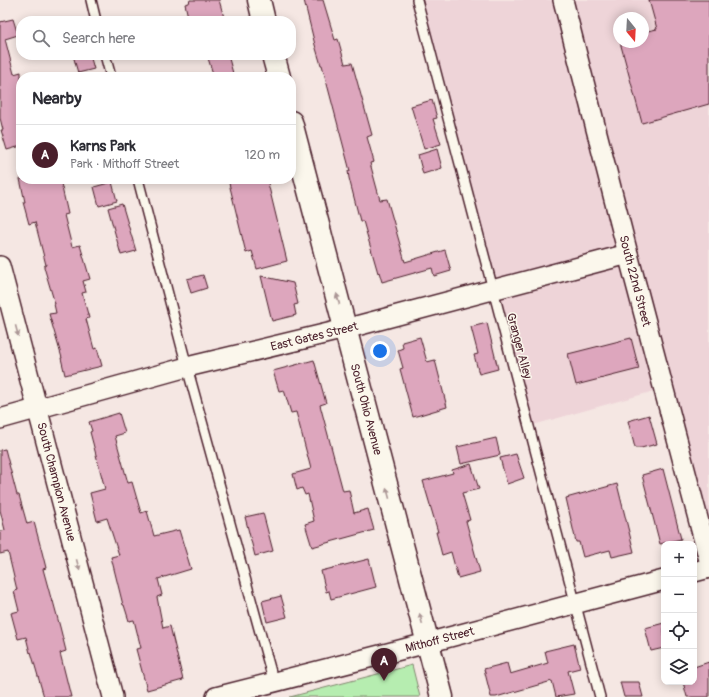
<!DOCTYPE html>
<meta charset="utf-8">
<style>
:root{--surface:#fff;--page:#f2f2f3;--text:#2b2b33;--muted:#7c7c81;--line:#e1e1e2;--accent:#4a1f2b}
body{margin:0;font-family:Pangolin,sans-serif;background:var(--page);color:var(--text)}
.controls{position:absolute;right:12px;bottom:12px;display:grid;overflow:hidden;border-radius:8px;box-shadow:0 2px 10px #0003}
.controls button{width:36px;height:36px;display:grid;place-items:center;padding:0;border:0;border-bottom:1px solid var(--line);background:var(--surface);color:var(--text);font:20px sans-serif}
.compass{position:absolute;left:613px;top:12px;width:36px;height:36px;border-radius:50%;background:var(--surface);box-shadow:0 2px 10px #0003;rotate:162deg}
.you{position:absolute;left:380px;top:351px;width:14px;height:14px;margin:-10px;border:3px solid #fff;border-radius:50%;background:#1a73e8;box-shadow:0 0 0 6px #1a73e833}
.badge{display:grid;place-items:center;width:26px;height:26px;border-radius:50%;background:var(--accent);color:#fff;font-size:13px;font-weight:700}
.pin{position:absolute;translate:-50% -33px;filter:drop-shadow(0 1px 2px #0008)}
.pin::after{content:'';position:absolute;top:21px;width:14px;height:12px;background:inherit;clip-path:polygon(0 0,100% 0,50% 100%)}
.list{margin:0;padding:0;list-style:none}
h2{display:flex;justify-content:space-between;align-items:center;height:52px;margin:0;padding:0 16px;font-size:17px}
h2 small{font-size:13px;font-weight:400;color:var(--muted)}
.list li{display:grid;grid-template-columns:26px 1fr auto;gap:12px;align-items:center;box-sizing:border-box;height:60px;padding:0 16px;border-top:1px solid var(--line)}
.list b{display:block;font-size:15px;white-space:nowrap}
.list p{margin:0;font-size:13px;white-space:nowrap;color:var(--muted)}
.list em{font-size:13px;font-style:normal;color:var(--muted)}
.icon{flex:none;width:22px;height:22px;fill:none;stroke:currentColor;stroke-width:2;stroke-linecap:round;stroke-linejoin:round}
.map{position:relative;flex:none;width:709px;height:697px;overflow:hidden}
.search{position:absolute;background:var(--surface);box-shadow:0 2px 10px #0003;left:16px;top:16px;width:280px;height:44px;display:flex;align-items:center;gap:10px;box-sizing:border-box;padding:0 14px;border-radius:16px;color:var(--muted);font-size:15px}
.panel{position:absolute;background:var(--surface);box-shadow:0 2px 10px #0003;left:16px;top:72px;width:280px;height:112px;border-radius:16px}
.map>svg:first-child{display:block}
</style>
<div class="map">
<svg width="709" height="697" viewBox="0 0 709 697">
<rect width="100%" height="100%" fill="#f5e7e3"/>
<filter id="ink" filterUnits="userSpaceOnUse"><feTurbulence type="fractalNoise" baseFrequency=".025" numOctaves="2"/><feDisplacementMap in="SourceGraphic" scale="8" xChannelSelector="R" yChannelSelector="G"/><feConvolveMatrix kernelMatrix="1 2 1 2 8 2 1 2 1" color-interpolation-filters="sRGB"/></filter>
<g filter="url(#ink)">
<path fill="#eed4d8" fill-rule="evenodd" d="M 416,0 L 709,0 L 709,557 L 665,388 L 526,427 ZM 619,18 L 643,18 L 643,42 L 619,42 Z"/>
<path fill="#b6edb0" stroke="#80866e" d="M 412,665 L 420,697 L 290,697 Z"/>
<path fill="#dda6bd" stroke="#4a1f2b" d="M 190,0 L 219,0 L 225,21 L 189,21 L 185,4 L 189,3 Z
M 304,0 L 323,0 L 335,40 L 338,39 L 345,64 L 352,63 L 372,135 L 367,137 L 374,162 L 370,163 L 380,200 L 387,199 L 405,262 L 445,250 L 451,271 L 434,276 L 432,268 L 382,282 L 379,272 L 378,273 L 363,221 L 360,221 L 349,178 L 348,171 L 350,171 L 322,65 L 321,65 L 315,45 Z
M 649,0 L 709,0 L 709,104 L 642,123 L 620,42 L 643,42 L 643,32 L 657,29 Z
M 13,19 L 18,35 L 5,39 L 14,74 L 21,72 L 21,146 L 7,150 L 1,130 L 3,130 L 0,118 L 0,22 Z
M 73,55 L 90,55 L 94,69 L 78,73 Z
M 207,55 L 228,55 L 234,77 L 214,77 Z
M 432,100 L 437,118 L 433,119 L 441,144 L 424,149 L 411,106 Z
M 437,149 L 442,168 L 423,174 L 418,155 Z
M 20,179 L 60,179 L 68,214 L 64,215 L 72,247 L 80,245 L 90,279 L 83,281 L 86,292 L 82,293 L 89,318 L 86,319 L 94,349 L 97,348 L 102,366 L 65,375 L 61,358 L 62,358 L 49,314 L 56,313 L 54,304 L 55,304 L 44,267 L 44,266 L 46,265 L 35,222 L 29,224 L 23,202 L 25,202 Z
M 228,179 L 267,179 L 287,261 L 257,269 L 252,251 L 246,253 Z
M 112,182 L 117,201 L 99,206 L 94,187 Z
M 122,204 L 136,251 L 121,255 L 108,208 Z
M 203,275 L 207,288 L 191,293 L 187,279 Z
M 261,276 L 293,283 L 298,304 L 294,305 L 296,315 L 272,321 Z
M 487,323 L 498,369 L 479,374 L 474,355 L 478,354 L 471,327 Z
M 420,337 L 427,362 L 435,360 L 447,407 L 413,417 L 400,369 L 403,368 L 398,350 L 403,348 L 402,342 Z
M 631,338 L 639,369 L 576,385 L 568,354 Z
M 314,360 L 326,403 L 320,405 L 343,491 L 349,490 L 354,513 L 368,509 L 374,530 L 312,547 L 305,524 L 314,521 L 308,494 L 305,495 L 302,488 L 297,490 L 293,474 L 311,469 L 296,412 L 291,413 L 284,390 L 279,391 L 273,371 Z
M 119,413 L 125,433 L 115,436 L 128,483 L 132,482 L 141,513 L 147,511 L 154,536 L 179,530 L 191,569 L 158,579 L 162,595 L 157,597 L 163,628 L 170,626 L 183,680 L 147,690 L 136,649 L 141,648 L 134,620 L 129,621 L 124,605 L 123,605 L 111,557 L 119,555 L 107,518 L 97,521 L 90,493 L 105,489 L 90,432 L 92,431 L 89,422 Z
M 649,415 L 657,444 L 641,448 L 635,448 L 628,421 Z
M 496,438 L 500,455 L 461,464 L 457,447 Z
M 5,449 L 17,495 L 19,495 L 27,524 L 34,522 L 42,552 L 46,568 L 43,569 L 52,602 L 53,601 L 60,627 L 66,651 L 60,653 L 71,697 L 44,697 L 31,652 L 30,653 L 26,637 L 18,639 L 11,613 L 19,611 L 14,591 L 17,590 L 8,552 L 0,554 L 0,532 L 5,530 L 0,510 L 0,450 Z
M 516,454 L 524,478 L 507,484 L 500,458 Z
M 471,464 L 479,489 L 462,493 L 470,520 L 466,521 L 480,572 L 458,578 L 451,552 L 442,555 L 436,532 L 438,532 L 423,481 L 453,473 L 452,470 Z
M 663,469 L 681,539 L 660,544 L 642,475 Z
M 617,484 L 634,552 L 612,557 L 610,550 L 583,557 L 579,542 L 576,542 L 566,498 Z
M 263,513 L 273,551 L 255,556 L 245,517 Z
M 369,559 L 376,587 L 331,599 L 329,591 L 326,592 L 321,571 Z
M 281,596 L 287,617 L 267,622 L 262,601 Z
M 664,623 L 664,648 L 651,651 L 645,628 Z
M 574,644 L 580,668 L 568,671 L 574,694 L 556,697 L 552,681 L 496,697 L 491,697 L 484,669 L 507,663 L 510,674 L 548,663 L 545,651 Z
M 709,662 L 709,697 L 687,697 L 683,682 L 694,682 L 694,667 Z
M 620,682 L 639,682 L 643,697 L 624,697 Z"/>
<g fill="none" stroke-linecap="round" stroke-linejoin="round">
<g stroke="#4a1f2b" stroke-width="12">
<path id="service" d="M 91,0 L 96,21
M 417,0 L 600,697
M 105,55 L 111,77
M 138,179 L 187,367 L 274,683"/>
</g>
<g stroke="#4a1f2b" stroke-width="22">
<g id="minor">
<path id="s1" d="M 563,0 L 628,254 L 709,560"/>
<path id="s2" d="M 0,266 L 113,697"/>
<path id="s3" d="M 0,419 L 187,367 L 345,329 L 628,254"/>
<path d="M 694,572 L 709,568"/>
<path id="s4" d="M 216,697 L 427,643 L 664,580"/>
</g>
</g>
<g stroke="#4a1f2b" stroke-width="25">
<g id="tertiary">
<path d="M 259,0 L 264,21"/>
<path d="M 273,55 L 279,77"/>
<path id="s5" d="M 291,122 L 442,697"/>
</g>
</g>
<use href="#service" stroke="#fbf7ec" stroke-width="9"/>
<use href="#minor" stroke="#fbf7ec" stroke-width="19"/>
<use href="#tertiary" stroke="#fbf7ec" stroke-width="22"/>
</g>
<defs><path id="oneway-solid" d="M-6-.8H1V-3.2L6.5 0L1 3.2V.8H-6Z"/></defs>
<g fill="#ab9695">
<use href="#oneway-solid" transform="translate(338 299) rotate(-105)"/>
<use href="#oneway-solid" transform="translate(17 331) rotate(75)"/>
<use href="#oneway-solid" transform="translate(388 493) rotate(-105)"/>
<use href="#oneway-solid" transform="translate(78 565) rotate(75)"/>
<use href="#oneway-solid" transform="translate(421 619) rotate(-105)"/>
</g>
</g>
<g text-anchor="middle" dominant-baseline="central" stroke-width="3" stroke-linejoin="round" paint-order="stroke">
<g font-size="12" fill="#4a1f2b" stroke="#fbf7ec">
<text stroke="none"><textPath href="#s1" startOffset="290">South 22nd Street</textPath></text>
<text stroke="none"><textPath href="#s3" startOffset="325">East Gates Street</textPath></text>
<text transform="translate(519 346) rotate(75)">Granger Alley</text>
<text stroke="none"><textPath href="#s5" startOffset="297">South Ohio Avenue</textPath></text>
<text stroke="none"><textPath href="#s2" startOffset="223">South Champion Avenue</textPath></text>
<text stroke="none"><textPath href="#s4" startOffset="231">Mithoff Street</textPath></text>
</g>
</g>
</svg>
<div class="controls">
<button>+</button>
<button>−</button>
<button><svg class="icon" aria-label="locate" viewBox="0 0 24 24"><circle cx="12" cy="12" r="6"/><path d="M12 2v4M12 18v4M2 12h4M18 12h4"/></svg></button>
<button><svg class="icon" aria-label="layers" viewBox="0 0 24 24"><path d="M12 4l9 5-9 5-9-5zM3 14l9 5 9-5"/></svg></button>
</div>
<svg class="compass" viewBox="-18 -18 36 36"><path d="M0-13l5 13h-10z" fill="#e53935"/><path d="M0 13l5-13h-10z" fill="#7c7c81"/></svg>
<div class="you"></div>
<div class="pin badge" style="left:384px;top:681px">A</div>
<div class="search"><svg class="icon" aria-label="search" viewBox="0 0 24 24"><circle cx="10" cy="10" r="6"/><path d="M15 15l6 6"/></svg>Search here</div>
<section class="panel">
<h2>Nearby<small></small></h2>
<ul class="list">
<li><span class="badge">A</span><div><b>Karns Park</b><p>Park · Mithoff Street</p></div><em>120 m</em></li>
</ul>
</section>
</div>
